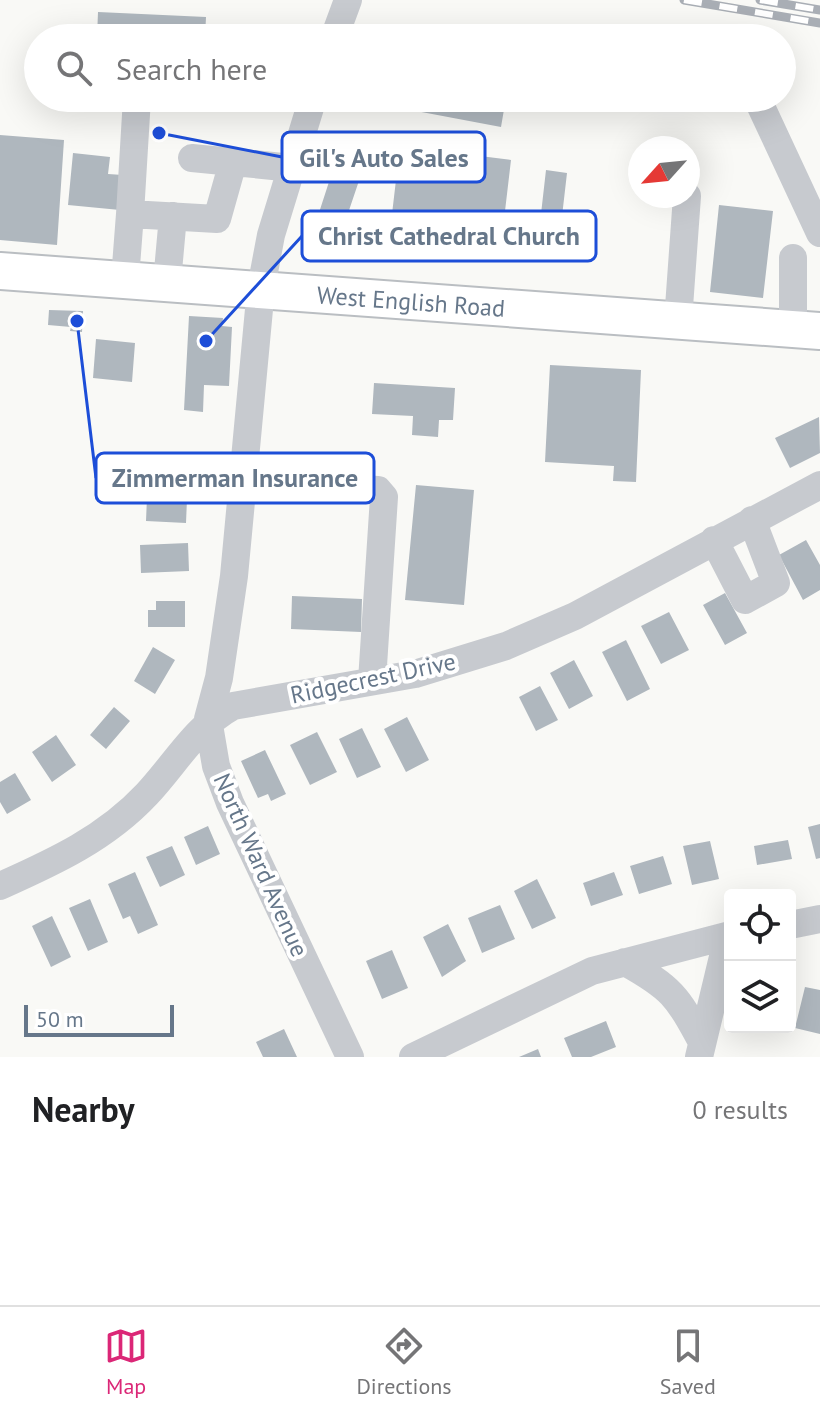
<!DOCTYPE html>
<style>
:root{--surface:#fff;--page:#f2f2f2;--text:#202124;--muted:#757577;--line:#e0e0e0;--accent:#db2777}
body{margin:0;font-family:"PT Sans",sans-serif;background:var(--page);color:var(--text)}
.controls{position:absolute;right:24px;bottom:24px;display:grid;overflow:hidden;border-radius:8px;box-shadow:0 8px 32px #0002}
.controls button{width:72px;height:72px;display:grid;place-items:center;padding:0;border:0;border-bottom:2px solid var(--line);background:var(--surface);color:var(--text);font:40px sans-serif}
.compass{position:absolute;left:628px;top:136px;width:72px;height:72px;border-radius:50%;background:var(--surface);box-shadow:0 8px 32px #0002;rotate:243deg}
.scale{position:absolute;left:24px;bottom:20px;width:150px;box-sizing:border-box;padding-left:8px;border:4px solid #66778a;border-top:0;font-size:22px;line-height:28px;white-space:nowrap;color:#66778a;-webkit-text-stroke:6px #fff;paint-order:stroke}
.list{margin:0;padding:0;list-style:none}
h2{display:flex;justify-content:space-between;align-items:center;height:104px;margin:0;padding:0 32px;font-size:34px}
h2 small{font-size:26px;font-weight:400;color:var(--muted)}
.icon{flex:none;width:44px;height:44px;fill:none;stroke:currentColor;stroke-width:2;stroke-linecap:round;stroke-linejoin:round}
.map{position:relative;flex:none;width:820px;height:1057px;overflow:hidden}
.search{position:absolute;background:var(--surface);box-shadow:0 8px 32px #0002;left:24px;right:24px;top:24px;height:88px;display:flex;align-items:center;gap:20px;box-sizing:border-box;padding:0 28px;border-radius:44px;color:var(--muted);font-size:30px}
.sheet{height:248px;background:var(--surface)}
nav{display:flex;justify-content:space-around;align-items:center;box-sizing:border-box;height:112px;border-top:2px solid var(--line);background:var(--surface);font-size:22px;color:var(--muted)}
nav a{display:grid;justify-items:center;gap:4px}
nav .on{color:var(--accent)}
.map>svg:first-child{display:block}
</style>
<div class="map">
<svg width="820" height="1057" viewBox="0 0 820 1057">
<rect width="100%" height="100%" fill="#f9f9f6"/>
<path fill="#afb7be" d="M 98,12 L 206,17 L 205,38 L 97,38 Z
M 380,98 L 506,98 L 501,127 L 379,104 Z
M 0,135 L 64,140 L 57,245 L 0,240 Z
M 400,146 L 511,160 L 501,245 L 438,237 L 440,219 L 392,214 Z
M 340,148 L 367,157 L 340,237 L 314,228 Z
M 73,153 L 110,157 L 108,174 L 123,175 L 120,210 L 68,205 Z
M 546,170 L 567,173 L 558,251 L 537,249 Z
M 719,205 L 773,211 L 763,298 L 710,292 Z
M 49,310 L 83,311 L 82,332 L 70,331 L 71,327 L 48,325 Z
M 189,316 L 223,318 L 222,326 L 232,327 L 229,386 L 204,385 L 203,412 L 184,410 Z
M 96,339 L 135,343 L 132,382 L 93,378 Z
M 550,365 L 641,370 L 636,482 L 613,481 L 614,466 L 545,462 Z
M 374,383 L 455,388 L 453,420 L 439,420 L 438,437 L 412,435 L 413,416 L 372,414 Z
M 819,417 L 820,453 L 790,468 L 775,438 Z
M 416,485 L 474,490 L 464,605 L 405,600 Z
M 147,497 L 187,499 L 186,523 L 146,521 Z
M 806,540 L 820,565 L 820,590 L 803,600 L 779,555 Z
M 188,543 L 189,571 L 141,573 L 140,545 Z
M 725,593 L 747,633 L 725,645 L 703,605 Z
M 292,596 L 362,599 L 361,632 L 291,629 Z
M 156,601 L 185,601 L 185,627 L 148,627 L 148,610 L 156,610 Z
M 669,612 L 689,650 L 661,664 L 641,626 Z
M 626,640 L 650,689 L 627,701 L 602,652 Z
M 153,647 L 175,660 L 155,694 L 134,681 Z
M 574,660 L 593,696 L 569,709 L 550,673 Z
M 540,686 L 558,720 L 536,731 L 519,697 Z
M 114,707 L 130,721 L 106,749 L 90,735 Z
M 407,717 L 429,760 L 406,772 L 384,729 Z
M 362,728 L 381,767 L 357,778 L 339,739 Z
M 317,732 L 337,772 L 310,785 L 290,745 Z
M 56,735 L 76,765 L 52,782 L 32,752 Z
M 265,750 L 286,794 L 271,801 L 268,794 L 258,798 L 241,761 Z
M 15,773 L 31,800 L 7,814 L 0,802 L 0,782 Z
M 820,824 L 820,858 L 816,859 L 808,827 Z
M 208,826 L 220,854 L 196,865 L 184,837 Z
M 788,840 L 792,859 L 757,865 L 754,846 Z
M 710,841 L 719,879 L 692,885 L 683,846 Z
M 172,846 L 185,875 L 160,887 L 146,857 Z
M 663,856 L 672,884 L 639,894 L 630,866 Z
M 135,872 L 158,925 L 138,934 L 130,916 L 123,919 L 108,884 Z
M 614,872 L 623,895 L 591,906 L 583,883 Z
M 537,879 L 556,918 L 532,929 L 514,891 Z
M 90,899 L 108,942 L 88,951 L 69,908 Z
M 500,905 L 515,939 L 482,953 L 468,918 Z
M 52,916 L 71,957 L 51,967 L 32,926 Z
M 448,924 L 466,961 L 442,977 L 423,937 Z
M 392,950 L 408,988 L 382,999 L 366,961 Z
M 805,987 L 820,990 L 820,1034 L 795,1028 Z
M 606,1021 L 616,1047 L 591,1057 L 572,1057 L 564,1038 Z
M 284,1029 L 297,1057 L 263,1057 L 256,1042 Z
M 538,1049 L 541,1057 L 519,1057 Z"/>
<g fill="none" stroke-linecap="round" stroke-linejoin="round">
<g stroke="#babec2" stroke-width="40">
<g id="major">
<path id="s1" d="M 0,271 L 820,331"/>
</g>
</g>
<path stroke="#c7cacf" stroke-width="28" d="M 334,38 L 348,0
M 313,98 L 271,235 L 261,288 L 234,576 L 219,678 L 208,719 L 216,766 L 230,803 L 350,1057
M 757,98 L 820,233
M 192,158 L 233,162
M 130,214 L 137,98
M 793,258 L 793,329
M 125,279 L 130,214 L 217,219 L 233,162 L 293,168
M 167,282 L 173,216
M 678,321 L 687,196
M 243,483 L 378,490 L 384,497 L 372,681
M 714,540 L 745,600 L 776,583 L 752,520
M 0,886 C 54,862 106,838 147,794 C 176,763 195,727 233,706 L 415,674 L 506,646 L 575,616 L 820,485
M 790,925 L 820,919
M 625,962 C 672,988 677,996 702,1042
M 413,1057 L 592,971 L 730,935
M 699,1057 L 728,936"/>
<use href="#major" stroke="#fff" stroke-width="36"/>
<g stroke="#a9aeb5" stroke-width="9">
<path id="rail" d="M 684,0 L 820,23
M 760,0 L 820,10"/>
</g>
<use href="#rail" stroke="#fff" stroke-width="6" stroke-dasharray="18" stroke-linecap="butt"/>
</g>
<g text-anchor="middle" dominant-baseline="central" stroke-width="8" stroke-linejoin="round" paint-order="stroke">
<g font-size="24" fill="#66778a" stroke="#fff">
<text stroke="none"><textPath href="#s1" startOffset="412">West English Road</textPath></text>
<text transform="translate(373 678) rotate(-12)">Ridgecrest Drive</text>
<text transform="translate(261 865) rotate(66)">North Ward Avenue</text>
</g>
</g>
<path fill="none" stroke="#1d4ed8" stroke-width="3" d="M159 133L282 157M206 341L302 236M77 321L96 478"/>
<g fill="#1d4ed8" stroke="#fff" stroke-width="3">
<circle cx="159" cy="133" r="8"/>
<circle cx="206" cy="341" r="8"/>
<circle cx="77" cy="321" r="8"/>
</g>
<g fill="#fff" stroke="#1d4ed8" stroke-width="3">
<rect x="282" y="132" width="203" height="50" rx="8"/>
<rect x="302" y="211" width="294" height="50" rx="8"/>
<rect x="96" y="453" width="278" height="50" rx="8"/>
</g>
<g font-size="26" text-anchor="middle" font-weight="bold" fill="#66778a">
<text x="384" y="167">Gil's Auto Sales</text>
<text x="449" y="245">Christ Cathedral Church</text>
<text x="235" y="487">Zimmerman Insurance</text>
</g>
</svg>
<div class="controls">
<button><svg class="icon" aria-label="locate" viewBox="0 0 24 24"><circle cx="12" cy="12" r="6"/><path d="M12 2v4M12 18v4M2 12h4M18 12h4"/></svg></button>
<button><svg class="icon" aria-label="layers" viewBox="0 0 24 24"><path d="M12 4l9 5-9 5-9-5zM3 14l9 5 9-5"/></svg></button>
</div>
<svg class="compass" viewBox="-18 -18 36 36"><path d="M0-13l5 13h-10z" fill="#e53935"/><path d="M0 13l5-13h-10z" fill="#757577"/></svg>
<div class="scale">50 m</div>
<div class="search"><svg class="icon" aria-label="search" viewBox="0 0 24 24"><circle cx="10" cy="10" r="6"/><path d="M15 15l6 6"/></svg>Search here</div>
</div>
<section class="sheet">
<h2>Nearby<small>0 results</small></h2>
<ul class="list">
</ul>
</section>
<nav>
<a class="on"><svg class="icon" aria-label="map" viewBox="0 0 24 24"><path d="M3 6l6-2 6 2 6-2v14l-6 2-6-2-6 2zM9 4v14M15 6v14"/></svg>Map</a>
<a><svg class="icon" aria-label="directions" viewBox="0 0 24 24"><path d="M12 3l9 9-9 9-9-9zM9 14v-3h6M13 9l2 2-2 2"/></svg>Directions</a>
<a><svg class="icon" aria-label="saved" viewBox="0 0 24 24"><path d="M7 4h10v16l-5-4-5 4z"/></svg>Saved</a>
</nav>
